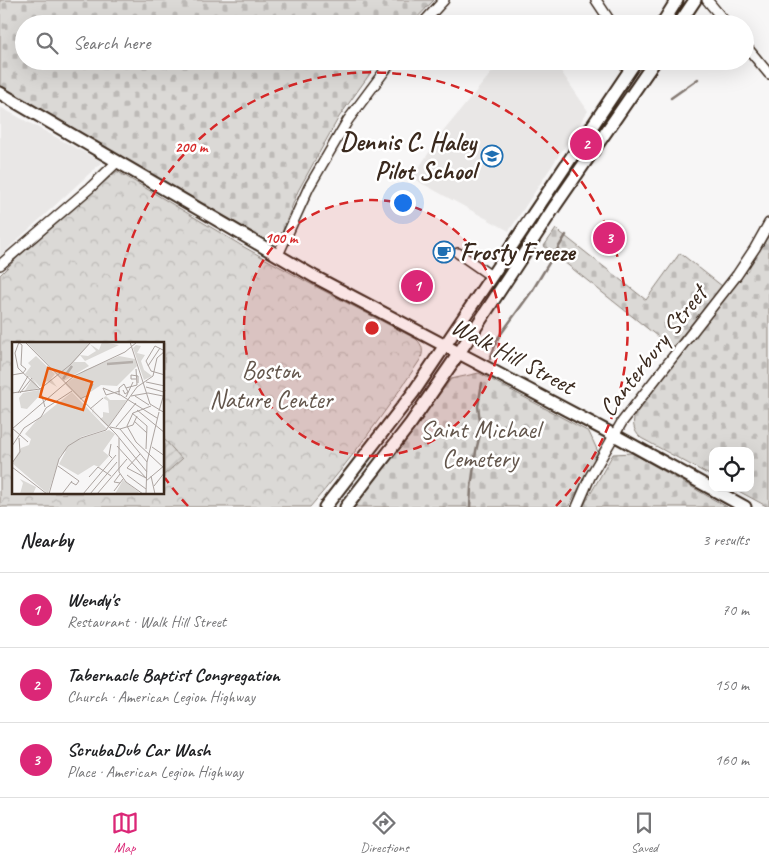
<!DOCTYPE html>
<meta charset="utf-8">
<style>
:root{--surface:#fff;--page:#f6f6f6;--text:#202124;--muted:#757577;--line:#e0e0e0;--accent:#db2777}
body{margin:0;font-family:Caveat,sans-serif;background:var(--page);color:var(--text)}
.controls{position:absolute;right:15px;bottom:15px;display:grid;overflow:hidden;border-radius:10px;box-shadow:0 5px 20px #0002}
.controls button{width:45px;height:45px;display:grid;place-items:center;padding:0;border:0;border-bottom:1px solid var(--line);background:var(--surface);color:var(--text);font:25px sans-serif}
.you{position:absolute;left:402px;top:202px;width:18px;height:18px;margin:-12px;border:4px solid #fff;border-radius:50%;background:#1a73e8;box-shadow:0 0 0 8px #1a73e833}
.badge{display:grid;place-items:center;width:32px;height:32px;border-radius:50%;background:var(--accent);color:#fff;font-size:16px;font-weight:700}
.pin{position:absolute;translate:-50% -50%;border:2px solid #fff;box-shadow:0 1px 5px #0006}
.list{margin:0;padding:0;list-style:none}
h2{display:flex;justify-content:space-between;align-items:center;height:65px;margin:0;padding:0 20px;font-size:21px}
h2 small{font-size:16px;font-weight:400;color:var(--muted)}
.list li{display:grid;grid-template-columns:32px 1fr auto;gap:15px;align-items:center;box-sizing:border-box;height:75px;padding:0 20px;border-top:1px solid var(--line)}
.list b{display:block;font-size:19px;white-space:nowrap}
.list p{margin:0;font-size:16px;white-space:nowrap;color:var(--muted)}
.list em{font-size:16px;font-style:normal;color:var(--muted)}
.icon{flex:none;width:28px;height:28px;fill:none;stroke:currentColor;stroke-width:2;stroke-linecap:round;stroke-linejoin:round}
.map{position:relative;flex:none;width:769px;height:507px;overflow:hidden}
.search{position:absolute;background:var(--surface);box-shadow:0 5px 20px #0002;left:15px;right:15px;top:15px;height:55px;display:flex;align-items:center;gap:12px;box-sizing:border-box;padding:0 18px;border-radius:28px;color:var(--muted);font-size:19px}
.sheet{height:290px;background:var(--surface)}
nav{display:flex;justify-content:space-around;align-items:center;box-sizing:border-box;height:70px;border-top:1px solid var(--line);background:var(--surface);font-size:14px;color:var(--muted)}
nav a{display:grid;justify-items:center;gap:2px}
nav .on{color:var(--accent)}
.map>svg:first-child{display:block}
</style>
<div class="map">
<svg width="769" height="507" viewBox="0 0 769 507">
<defs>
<pattern id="cemetery-stones" width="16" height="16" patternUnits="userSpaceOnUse" patternTransform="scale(1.25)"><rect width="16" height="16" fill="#dbd9d6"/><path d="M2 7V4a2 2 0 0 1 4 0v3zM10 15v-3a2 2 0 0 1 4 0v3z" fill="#bdbab7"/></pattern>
<pattern id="park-crowns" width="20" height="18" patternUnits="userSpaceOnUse" patternTransform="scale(1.25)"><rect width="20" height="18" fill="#dbd9d6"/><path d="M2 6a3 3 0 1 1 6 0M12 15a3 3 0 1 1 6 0" fill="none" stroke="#bdbab7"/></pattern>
<pattern id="garden-furrows" width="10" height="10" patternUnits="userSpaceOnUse" patternTransform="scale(1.25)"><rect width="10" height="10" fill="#dbd9d6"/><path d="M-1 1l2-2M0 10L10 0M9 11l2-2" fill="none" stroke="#bdbab7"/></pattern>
</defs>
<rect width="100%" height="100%" fill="#f7f6f6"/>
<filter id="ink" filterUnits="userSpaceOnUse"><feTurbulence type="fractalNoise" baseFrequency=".02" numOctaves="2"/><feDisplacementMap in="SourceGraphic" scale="10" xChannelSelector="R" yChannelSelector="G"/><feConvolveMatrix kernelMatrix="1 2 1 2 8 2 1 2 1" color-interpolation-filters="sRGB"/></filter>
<g filter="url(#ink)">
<path fill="#e9e7e6" d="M 501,61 L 554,61 L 588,111 L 509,231 L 412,178 L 442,133 Z
M 0,107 L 102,162 L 0,256 Z"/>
<path fill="url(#cemetery-stones)" stroke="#8b827a" d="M 0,0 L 434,0 L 411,24 L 24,24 L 24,61 L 379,61 L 339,117 L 298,191 L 281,235 L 274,246 L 0,85 Z
M 556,229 L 646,300 L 680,253 L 722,286 L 672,348 L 544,246 Z
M 769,235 L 769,507 L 768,507 L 733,488 L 750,488 L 750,451 L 713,451 L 713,477 L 641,438 C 633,431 631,421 637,411 L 749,268 Z
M 479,373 L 589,432 L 599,454 L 568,507 L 355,507 L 451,379 Z
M 632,453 L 727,507 L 583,507 L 613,454 Z"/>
<path fill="url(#park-crowns)" stroke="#8b827a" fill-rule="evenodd" d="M 117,171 L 244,247 L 309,283 L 416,339 C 423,345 424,352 420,360 C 386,411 350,461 310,507 L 0,507 L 0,275 L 20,255 ZM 14,343 L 164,343 L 164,493 L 14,493 Z"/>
<path fill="url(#garden-furrows)" stroke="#8b827a" d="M 164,439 L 182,459 L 164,475 Z"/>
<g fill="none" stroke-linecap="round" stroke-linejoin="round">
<path stroke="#847972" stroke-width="2.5" d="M 671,98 L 698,79
M 490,359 L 498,338 L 532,291 L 566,235
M 470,507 L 471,488 L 476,451 L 481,430 L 478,406 L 482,383"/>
<g stroke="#3b2a1e" stroke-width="12">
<path id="minor" d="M 596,0 L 612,24
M 707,0 L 727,24
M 422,24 L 444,0
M 745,45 L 769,74
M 458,253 L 491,276
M 278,255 L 309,187 L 348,120 L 392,61
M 0,265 L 91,187 L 117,162
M 577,507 L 590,477 L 622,422 L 737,275 L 755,248 L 769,223"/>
</g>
<g stroke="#3b2a1e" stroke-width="15">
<path id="secondary" d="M 662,24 L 677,0
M 679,24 L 695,0
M 0,93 L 315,277 L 614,435 L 745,507
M 325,507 L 413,393 L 636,61
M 346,507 L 411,423 L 459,353 L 555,206 L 655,61"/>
</g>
<use href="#minor" stroke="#fff" stroke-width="9"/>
<use href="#secondary" stroke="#fff" stroke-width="11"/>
</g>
</g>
<circle cx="372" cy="328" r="128" fill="#d62828" fill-opacity=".12"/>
<g fill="none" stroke="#d62828" stroke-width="2.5" stroke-dasharray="9 6">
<circle cx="372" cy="328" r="128"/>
<path d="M188 506A256 256 0 0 1 165 478M116 341A256 256 0 1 1 556 506"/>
</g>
<defs>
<g id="school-ring" transform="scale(1.125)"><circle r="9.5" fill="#fff" stroke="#1f6fb2" stroke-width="1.5"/><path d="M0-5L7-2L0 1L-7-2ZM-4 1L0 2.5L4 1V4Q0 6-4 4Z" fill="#1f6fb2"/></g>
<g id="cafe-ring" transform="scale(1.125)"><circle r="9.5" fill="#fff" stroke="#1f6fb2" stroke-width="1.5"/><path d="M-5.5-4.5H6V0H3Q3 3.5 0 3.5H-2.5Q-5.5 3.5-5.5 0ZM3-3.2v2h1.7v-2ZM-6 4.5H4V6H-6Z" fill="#1f6fb2"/></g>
</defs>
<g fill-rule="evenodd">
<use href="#school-ring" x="492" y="156"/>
<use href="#cafe-ring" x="444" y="252"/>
</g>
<g text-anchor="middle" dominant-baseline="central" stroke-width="5" stroke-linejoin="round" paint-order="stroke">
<g font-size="25" font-weight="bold" fill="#3b2a1e" stroke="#fff" text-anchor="end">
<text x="476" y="142">Dennis C. Haley<tspan x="476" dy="29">Pilot School</tspan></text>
<text x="460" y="252" text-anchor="start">Frosty Freeze</text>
</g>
<g font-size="25" fill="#3b2a1e" stroke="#fff">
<text transform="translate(653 351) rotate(-52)">Canterbury Street</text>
<text transform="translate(513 356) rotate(28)">Walk Hill Street</text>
</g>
<g font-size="25" fill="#63564c" stroke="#fff">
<text x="271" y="371">Boston<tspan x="271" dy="29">Nature Center</tspan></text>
<text x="480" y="430">Saint Michael<tspan x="480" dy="29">Cemetery</tspan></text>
</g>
</g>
<g transform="translate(12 342)">
<rect width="152" height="152" fill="#f7f6f6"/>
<path d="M 90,0 L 107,3 L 73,19 L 68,13 L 76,14 L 84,9 L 78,2 L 87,8 ZM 124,3 L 129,4 L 125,11 L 133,13 L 129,19 L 132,28 L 140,34 L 132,38 L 121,6 ZM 94,54 L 98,58 L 115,58 L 96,85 L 80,70 L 82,65 L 81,70 L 88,77 L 91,75 L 91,70 L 97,71 L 96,59 L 91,56 Z" fill="#dbd9d6"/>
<path d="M 14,0 L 79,0 L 62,20 L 73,20 L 77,24 L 52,39 ZM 24,14 L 43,32 L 39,37 L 45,45 L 35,39 L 28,45 L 21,37 L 27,46 L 12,50 L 20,37 L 13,32 L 19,24 L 16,21 ZM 27,48 L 29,52 L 15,67 L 9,66 L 7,56 L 11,51 ZM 60,50 L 95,87 L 69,95 L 48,114 L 36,152 L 0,121 L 9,106 L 17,103 L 19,97 L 13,92 L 25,78 ZM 97,88 L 103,92 L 91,109 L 97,114 L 87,125 L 82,123 L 66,133 L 47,122 L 56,105 L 67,97 ZM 8,137 L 24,145 L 21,152 L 8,152 L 11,141 Z" fill="#dbd9d6"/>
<path d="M 107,14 L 123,17 L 125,24 L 105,44 L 89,43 L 68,57 L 53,42 L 73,28 ZM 111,138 L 127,150 L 125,152 L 103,152 Z" fill="#dbd9d6"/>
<path fill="none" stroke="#b4aeaa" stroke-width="2.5" d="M 95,22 L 121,20M 51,37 L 60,24"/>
<path fill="none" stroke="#aca4a0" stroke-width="1" d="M 13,0 L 104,92 L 135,130M 118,0 L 138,62 L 153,71M 153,9 L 143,4 L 134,19 L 139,29 L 153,33M 136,24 L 148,6M 0,33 L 11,31 L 14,27 L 9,23 L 10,3 L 6,0M 124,37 L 119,37 L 119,33 L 126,34 L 126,41M 134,40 L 153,44M 134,45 L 152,50M 91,46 L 94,53 L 108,49M 91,46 L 108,53M 114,46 L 125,43 L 124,27M 111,48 L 113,52 L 116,50 L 112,42 L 107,46 L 107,52 L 145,76M 0,51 L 28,47 L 6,26 L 3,11 L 7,0M 6,51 L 16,34M 8,51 L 20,36M 119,54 L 136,51 L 151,54M 123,54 L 137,63M 114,55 L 121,40M 68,57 L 76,53 L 81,42M 139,64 L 121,71 L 115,84 L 124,100 L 153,127M 33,65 L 28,47 L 58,23 L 79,0M 78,67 L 91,56M 125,68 L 153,91M 147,69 L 153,48M 120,71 L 135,84 L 134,107M 122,79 L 135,91M 98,85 L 108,87 L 135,120M 104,85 L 124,61M 0,86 L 16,100M 0,87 L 62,34 L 113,10 L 125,0M 108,87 L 121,83 L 125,74M 107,96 L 107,130 L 114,140 L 131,152M 99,102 L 97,113 L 100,116M 0,104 L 12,86 L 29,75 L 34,66 L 60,49M 105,104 L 134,136M 140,105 L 153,114M 128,112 L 115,126 L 134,136M 0,121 L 8,110 L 7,96M 46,124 L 67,139 L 64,143 L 59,140M 0,125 L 35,152M 108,132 L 102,140 L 108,141M 115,133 L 134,147M 139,134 L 143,152M 77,135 L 86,125 L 99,134M 134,139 L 153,123M 142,144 L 153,130M 102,149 L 111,137M 37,152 L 47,117 L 56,104 L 69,96 L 94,88 L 125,45 L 141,34 L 145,16 L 153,9M 50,152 L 60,139M 71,152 L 104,113M 78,152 L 105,120M 85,152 L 115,117M 134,152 L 135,120 L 147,70"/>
<path fill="#e8590c" fill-opacity="0.15" stroke="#e8590c" stroke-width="2.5" d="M 36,26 L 80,40 L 71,68 L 28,55 Z"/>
<rect width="152" height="152" fill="none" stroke="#3b2a1e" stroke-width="2.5"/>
</g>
<circle cx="372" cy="328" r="8" fill="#d62828" stroke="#fff" stroke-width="2.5"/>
<g font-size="15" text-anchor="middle" font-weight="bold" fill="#d62828" stroke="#fff" stroke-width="5" stroke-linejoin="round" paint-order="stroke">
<text x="191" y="152">200 m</text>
<text x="281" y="243">100 m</text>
</g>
</svg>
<div class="controls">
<button><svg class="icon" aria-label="locate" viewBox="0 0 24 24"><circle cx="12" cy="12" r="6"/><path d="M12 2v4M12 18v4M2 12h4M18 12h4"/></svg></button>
</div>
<div class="you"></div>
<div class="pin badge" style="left:417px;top:286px">1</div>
<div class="pin badge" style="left:586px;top:144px">2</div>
<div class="pin badge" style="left:609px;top:238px">3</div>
<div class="search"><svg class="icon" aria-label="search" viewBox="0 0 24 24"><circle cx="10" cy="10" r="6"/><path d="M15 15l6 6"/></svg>Search here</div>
</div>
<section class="sheet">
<h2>Nearby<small>3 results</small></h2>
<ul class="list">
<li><span class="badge">1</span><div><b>Wendy's</b><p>Restaurant · Walk Hill Street</p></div><em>70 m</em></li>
<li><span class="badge">2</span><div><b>Tabernacle Baptist Congregation</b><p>Church · American Legion Highway</p></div><em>150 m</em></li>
<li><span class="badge">3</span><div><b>ScrubaDub Car Wash</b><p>Place · American Legion Highway</p></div><em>160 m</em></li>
</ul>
</section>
<nav>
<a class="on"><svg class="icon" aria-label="map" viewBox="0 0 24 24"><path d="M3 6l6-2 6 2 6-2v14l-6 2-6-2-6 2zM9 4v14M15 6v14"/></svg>Map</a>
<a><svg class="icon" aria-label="directions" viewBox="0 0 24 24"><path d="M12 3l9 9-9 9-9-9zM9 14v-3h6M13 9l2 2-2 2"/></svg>Directions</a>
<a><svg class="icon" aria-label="saved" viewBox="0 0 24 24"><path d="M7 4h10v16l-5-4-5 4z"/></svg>Saved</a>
</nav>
